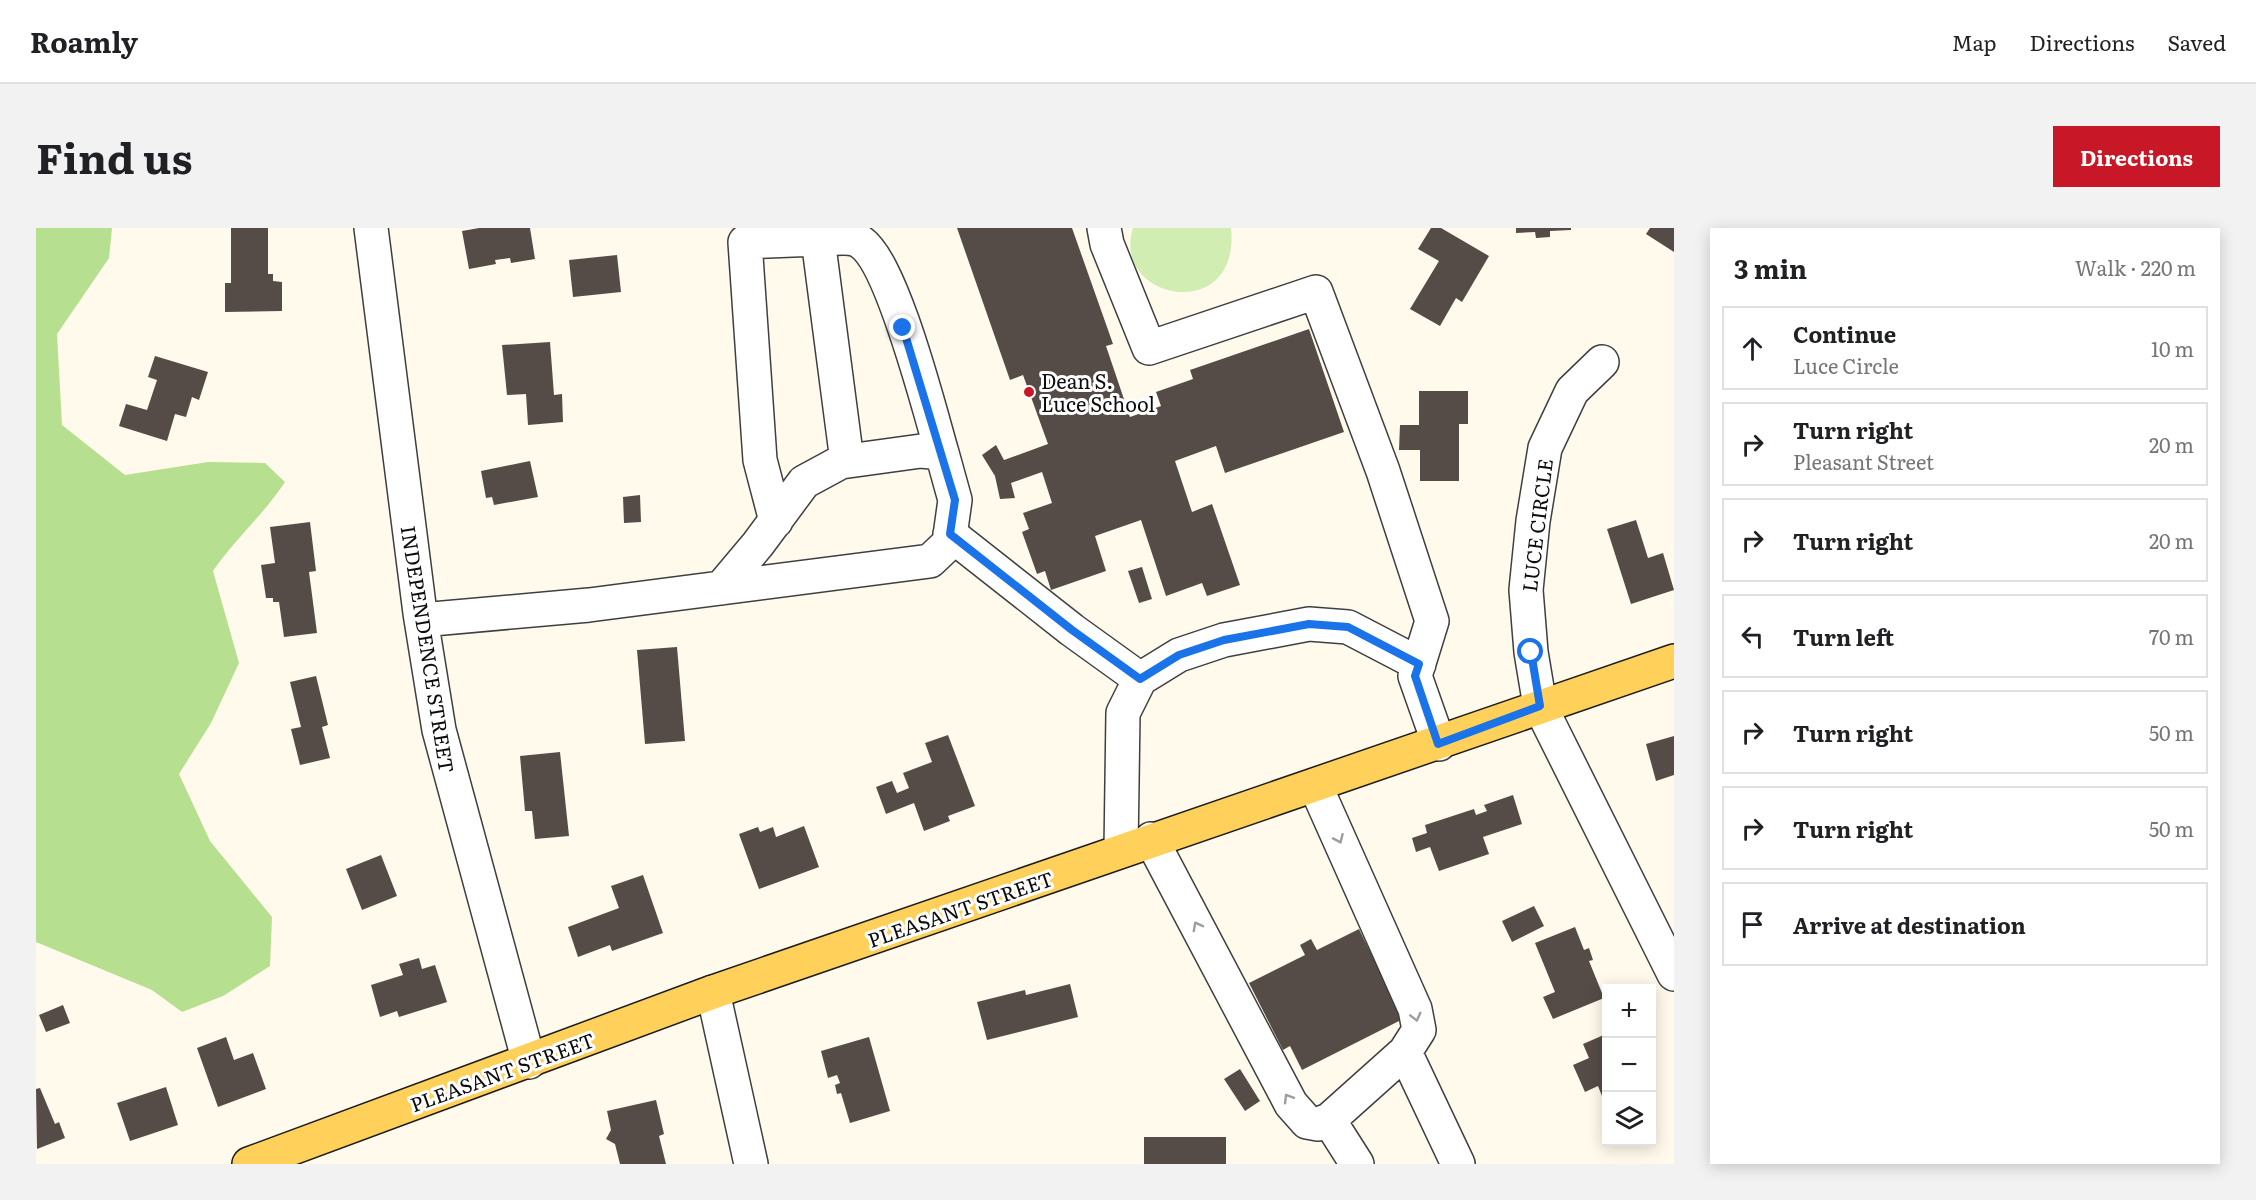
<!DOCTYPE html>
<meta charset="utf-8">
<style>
:root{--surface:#fff;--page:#f2f2f2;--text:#202124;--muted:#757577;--line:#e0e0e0;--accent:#c81827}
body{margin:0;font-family:Literata,serif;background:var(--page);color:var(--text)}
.controls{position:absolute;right:18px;bottom:18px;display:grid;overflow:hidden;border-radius:0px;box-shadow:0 3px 15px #0003}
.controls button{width:54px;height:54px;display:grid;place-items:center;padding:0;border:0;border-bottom:2px solid var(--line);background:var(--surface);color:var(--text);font:30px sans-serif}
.stop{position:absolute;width:18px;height:18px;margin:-14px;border:4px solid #1a73e8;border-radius:50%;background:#fff}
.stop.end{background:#1a73e8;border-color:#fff;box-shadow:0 2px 6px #0008}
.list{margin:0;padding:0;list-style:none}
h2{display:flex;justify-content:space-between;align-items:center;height:78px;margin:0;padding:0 24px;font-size:26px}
h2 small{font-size:20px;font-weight:400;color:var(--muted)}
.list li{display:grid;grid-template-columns:39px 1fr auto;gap:18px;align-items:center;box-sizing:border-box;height:84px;margin:0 12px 12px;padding:0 12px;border:2px solid var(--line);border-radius:0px}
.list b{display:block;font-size:22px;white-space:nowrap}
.list p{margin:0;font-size:20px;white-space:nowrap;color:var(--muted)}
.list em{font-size:20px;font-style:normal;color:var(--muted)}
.icon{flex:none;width:33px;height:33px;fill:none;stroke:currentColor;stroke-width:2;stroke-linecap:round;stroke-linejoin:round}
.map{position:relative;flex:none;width:1638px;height:936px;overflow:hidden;border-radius:0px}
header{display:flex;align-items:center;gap:36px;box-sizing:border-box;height:84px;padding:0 30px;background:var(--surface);border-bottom:2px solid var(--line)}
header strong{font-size:28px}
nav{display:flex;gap:33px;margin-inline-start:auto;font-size:21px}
.intro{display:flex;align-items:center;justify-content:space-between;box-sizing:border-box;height:144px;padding:0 36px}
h1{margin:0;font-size:42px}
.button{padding:15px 27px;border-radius:0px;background:var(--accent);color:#fff;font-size:21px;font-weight:700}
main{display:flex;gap:36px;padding:0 36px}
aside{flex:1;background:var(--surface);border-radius:0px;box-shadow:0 3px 15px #0003}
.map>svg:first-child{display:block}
</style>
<header>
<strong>Roamly</strong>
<nav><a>Map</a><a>Directions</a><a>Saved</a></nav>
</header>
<div class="intro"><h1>Find us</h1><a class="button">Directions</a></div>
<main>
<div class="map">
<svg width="1638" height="936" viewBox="0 0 1638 936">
<rect width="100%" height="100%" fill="#fffaeb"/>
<path fill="#d2edb1" d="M 1097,0 L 1195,0 C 1205,97 1074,73 1097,0 Z"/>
<path fill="#b6df8f" d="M 0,0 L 76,0 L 73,30 L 21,106 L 26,197 L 89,247 L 172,234 L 229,235 L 249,254 C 228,286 199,311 177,343 L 203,435 L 175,495 L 143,546 L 174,613 L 236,689 L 234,738 L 187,768 L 146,784 L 116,762 L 0,714 Z"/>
<path fill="#554c47" d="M 195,0 L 232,0 L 232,46 L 237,46 L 237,53 L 246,54 L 246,83 L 189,84 L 189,55 L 195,55 Z
M 443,0 L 494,0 L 499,31 L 475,35 L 474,30 L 459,32 L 460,36 L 433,41 L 426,3 Z
M 921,0 L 1036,0 L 1077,116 L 1070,118 L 1094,189 L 1125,178 L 1120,164 L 1157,151 L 1154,142 L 1273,101 L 1308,204 L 1189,245 L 1180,218 L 1139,233 L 1156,284 L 1176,276 L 1204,357 L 1171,368 L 1166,355 L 1130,368 L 1105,292 L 1059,308 L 1070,343 L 1015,362 L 1009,343 L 1001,346 L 986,304 L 993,301 L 987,285 L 1016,275 L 1006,244 L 975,255 L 979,270 L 964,271 L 959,248 L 946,227 L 960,217 L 968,232 L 1012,216 L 987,147 L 974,152 Z
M 1395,0 L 1405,0 L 1453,28 L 1426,74 L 1420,70 L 1404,98 L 1374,81 L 1403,33 L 1382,21 Z
M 1480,0 L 1535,0 L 1535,2 L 1514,3 L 1514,9 L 1500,10 L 1499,4 L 1480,5 Z
M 1614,0 L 1638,0 L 1638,24 L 1610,6 Z
M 581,27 L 585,64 L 537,69 L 533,32 Z
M 514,114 L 518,167 L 526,166 L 527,194 L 492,197 L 490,166 L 471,167 L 466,117 Z
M 119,128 L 172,144 L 163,172 L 156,169 L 150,189 L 139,186 L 131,213 L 83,198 L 90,176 L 111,182 L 121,152 L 112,149 Z
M 1383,163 L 1432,163 L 1432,196 L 1423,196 L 1423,253 L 1384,253 L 1384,222 L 1363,222 L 1364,197 L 1383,197 Z
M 494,233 L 502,269 L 458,277 L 456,269 L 450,270 L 445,243 Z
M 604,267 L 605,294 L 588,295 L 587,269 Z
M 1600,292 L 1612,330 L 1627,325 L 1638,362 L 1595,376 L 1571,301 Z
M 274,294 L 280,343 L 273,344 L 281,405 L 248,409 L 243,374 L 237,374 L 237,370 L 230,370 L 225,337 L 239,335 L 234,299 Z
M 1106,339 L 1116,371 L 1103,375 L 1092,343 Z
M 641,419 L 649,513 L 609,516 L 601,422 Z
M 280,448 L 292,497 L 286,499 L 294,530 L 264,537 L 255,501 L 265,499 L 254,454 Z
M 912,507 L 939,578 L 912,588 L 914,593 L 888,603 L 878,575 L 850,586 L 840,559 L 856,553 L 861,565 L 873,560 L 867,545 L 896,534 L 889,515 Z
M 1638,508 L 1638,547 L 1620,553 L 1610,516 Z
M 524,524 L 533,608 L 499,611 L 496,583 L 489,583 L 484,528 Z
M 1477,567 L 1486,596 L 1447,609 L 1453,626 L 1403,643 L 1394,619 L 1380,624 L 1376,610 L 1391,605 L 1389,597 L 1438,581 L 1440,587 L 1451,583 L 1448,577 Z
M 768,598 L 783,639 L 723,661 L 703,606 L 722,599 L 724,604 L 737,599 L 740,609 Z
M 345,627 L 361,668 L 326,682 L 310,641 Z
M 607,647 L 627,705 L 576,723 L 574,717 L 542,729 L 532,699 L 583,680 L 575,658 Z
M 1498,678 L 1508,698 L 1476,714 L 1466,693 Z
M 1539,699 L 1548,722 L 1553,720 L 1557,732 L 1553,733 L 1568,770 L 1517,791 L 1507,769 L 1519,764 L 1499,715 Z
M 1323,701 L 1367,791 L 1266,842 L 1254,818 L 1247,822 L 1213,755 L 1269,727 L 1264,717 L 1275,711 L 1281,722 Z
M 383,730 L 386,741 L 399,737 L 411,774 L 363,789 L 361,783 L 344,789 L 335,757 L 367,747 L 363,736 Z
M 1034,756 L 1042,789 L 951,812 L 941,774 L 989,762 L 990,767 Z
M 27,777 L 34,795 L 10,804 L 3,787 Z
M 1570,806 L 1570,878 L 1562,858 L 1549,864 L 1537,837 L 1553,830 L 1547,816 Z
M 190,809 L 198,832 L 217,825 L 230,861 L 182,879 L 161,820 Z
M 833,809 L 854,883 L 814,895 L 805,865 L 801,866 L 799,857 L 804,855 L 801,847 L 792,850 L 785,823 Z
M 1204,841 L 1224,873 L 1209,883 L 1188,851 Z
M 130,859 L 142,897 L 94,913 L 81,875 Z
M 4,860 L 19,896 L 23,894 L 29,910 L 1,921 L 0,861 Z
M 620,872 L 628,906 L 623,908 L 630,936 L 584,936 L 579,916 L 570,911 L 575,902 L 571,883 Z
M 1108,909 L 1190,909 L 1190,936 L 1108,936 Z"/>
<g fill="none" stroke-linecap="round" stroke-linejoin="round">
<g stroke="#3f3f3f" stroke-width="36">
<path id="minor" d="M 335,0 L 384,385 L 403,502 L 493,834
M 1068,0 L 1071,16 L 1113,120 L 1280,64 L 1347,243 L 1396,393 L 1379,448 L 1403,516
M 782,11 C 793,11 814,8 823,13 C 856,32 894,184 906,225
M 1566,134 L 1536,163 L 1509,220 L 1497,293 L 1490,362 L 1495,424 L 1504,478 L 1638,746
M 740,293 L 724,232 L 709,14 L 782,11 L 811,233
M 914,306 L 1036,402 L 1104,451
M 385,392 L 553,377 L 894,333 L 913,315 L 919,272 L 906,225 L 885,223 L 805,234 L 768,254 L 722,316 L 685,360
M 1115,611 L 1255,876 L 1271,894 L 1282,896 L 1293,892 L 1369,824 L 1383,802 L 1379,781 L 1279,557
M 1085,623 L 1087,485 L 1104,451 L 1143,427 L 1188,412 L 1273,396 L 1312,399 L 1383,436
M 677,764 L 715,936
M 1369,824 L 1422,936
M 1293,892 L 1321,936"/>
</g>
<g stroke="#1d1d1d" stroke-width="36">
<path id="major" d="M 213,936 L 677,764 L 1638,433"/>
</g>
<use href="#minor" stroke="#fff" stroke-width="33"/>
<use href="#major" stroke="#ffd15b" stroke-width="33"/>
</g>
<defs><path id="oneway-chevron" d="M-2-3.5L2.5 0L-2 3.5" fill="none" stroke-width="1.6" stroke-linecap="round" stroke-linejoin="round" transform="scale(1.5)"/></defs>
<g stroke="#9e9e9e">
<use href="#oneway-chevron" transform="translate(1303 611) rotate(66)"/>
<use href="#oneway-chevron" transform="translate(1161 698) rotate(-118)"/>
<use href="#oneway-chevron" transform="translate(1380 789) rotate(76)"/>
<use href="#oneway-chevron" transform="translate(1252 870) rotate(-121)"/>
</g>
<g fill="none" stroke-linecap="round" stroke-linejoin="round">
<path stroke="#1a73e8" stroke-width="8" d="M 867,100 L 919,272 L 914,306 L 1036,402 L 1104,451 L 1143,427 L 1188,412 L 1273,396 L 1312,399 L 1383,436 L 1379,448 L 1402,516 L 1504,478 L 1495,424"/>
</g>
<circle fill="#c81827" stroke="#fff" stroke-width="2" cx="993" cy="164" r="6"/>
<g text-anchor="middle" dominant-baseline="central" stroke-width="6" stroke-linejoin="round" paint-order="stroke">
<g font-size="20" fill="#0c0c0c" stroke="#fff" text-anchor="start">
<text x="1005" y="152">Dean S.<tspan x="1005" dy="23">Luce School</tspan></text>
</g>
<g font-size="20" fill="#0c0c0c" stroke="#fff">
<text transform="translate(1500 297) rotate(-83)">LUCE CIRCLE</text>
<text transform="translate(393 421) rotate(81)">INDEPENDENCE STREET</text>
<text transform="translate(924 680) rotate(-19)">PLEASANT STREET</text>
<text transform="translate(466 843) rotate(-20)">PLEASANT STREET</text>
</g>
</g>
</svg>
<div class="controls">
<button>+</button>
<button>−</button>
<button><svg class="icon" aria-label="layers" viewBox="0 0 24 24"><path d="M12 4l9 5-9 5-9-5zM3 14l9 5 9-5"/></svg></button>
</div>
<div class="stop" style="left:1495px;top:424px"></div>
<div class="stop end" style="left:867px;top:100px"></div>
</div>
<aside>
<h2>3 min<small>Walk · 220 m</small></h2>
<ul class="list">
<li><svg class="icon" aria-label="ahead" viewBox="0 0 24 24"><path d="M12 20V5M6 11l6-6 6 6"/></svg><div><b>Continue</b><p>Luce Circle</p></div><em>10 m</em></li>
<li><svg class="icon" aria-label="right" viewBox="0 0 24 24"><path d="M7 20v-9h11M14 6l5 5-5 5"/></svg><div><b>Turn right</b><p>Pleasant Street</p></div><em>20 m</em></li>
<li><svg class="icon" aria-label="right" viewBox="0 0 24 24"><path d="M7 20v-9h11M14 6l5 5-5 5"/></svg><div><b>Turn right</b></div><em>20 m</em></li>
<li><svg class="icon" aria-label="left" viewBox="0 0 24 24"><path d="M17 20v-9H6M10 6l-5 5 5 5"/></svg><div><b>Turn left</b></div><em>70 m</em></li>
<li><svg class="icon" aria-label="right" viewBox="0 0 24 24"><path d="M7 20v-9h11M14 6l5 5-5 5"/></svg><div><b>Turn right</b></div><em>50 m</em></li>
<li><svg class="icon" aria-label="right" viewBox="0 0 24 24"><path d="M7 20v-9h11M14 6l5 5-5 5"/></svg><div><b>Turn right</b></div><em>50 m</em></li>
<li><svg class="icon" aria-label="arrive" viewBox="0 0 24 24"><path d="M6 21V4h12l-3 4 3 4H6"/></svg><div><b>Arrive at destination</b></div></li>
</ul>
</aside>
</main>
